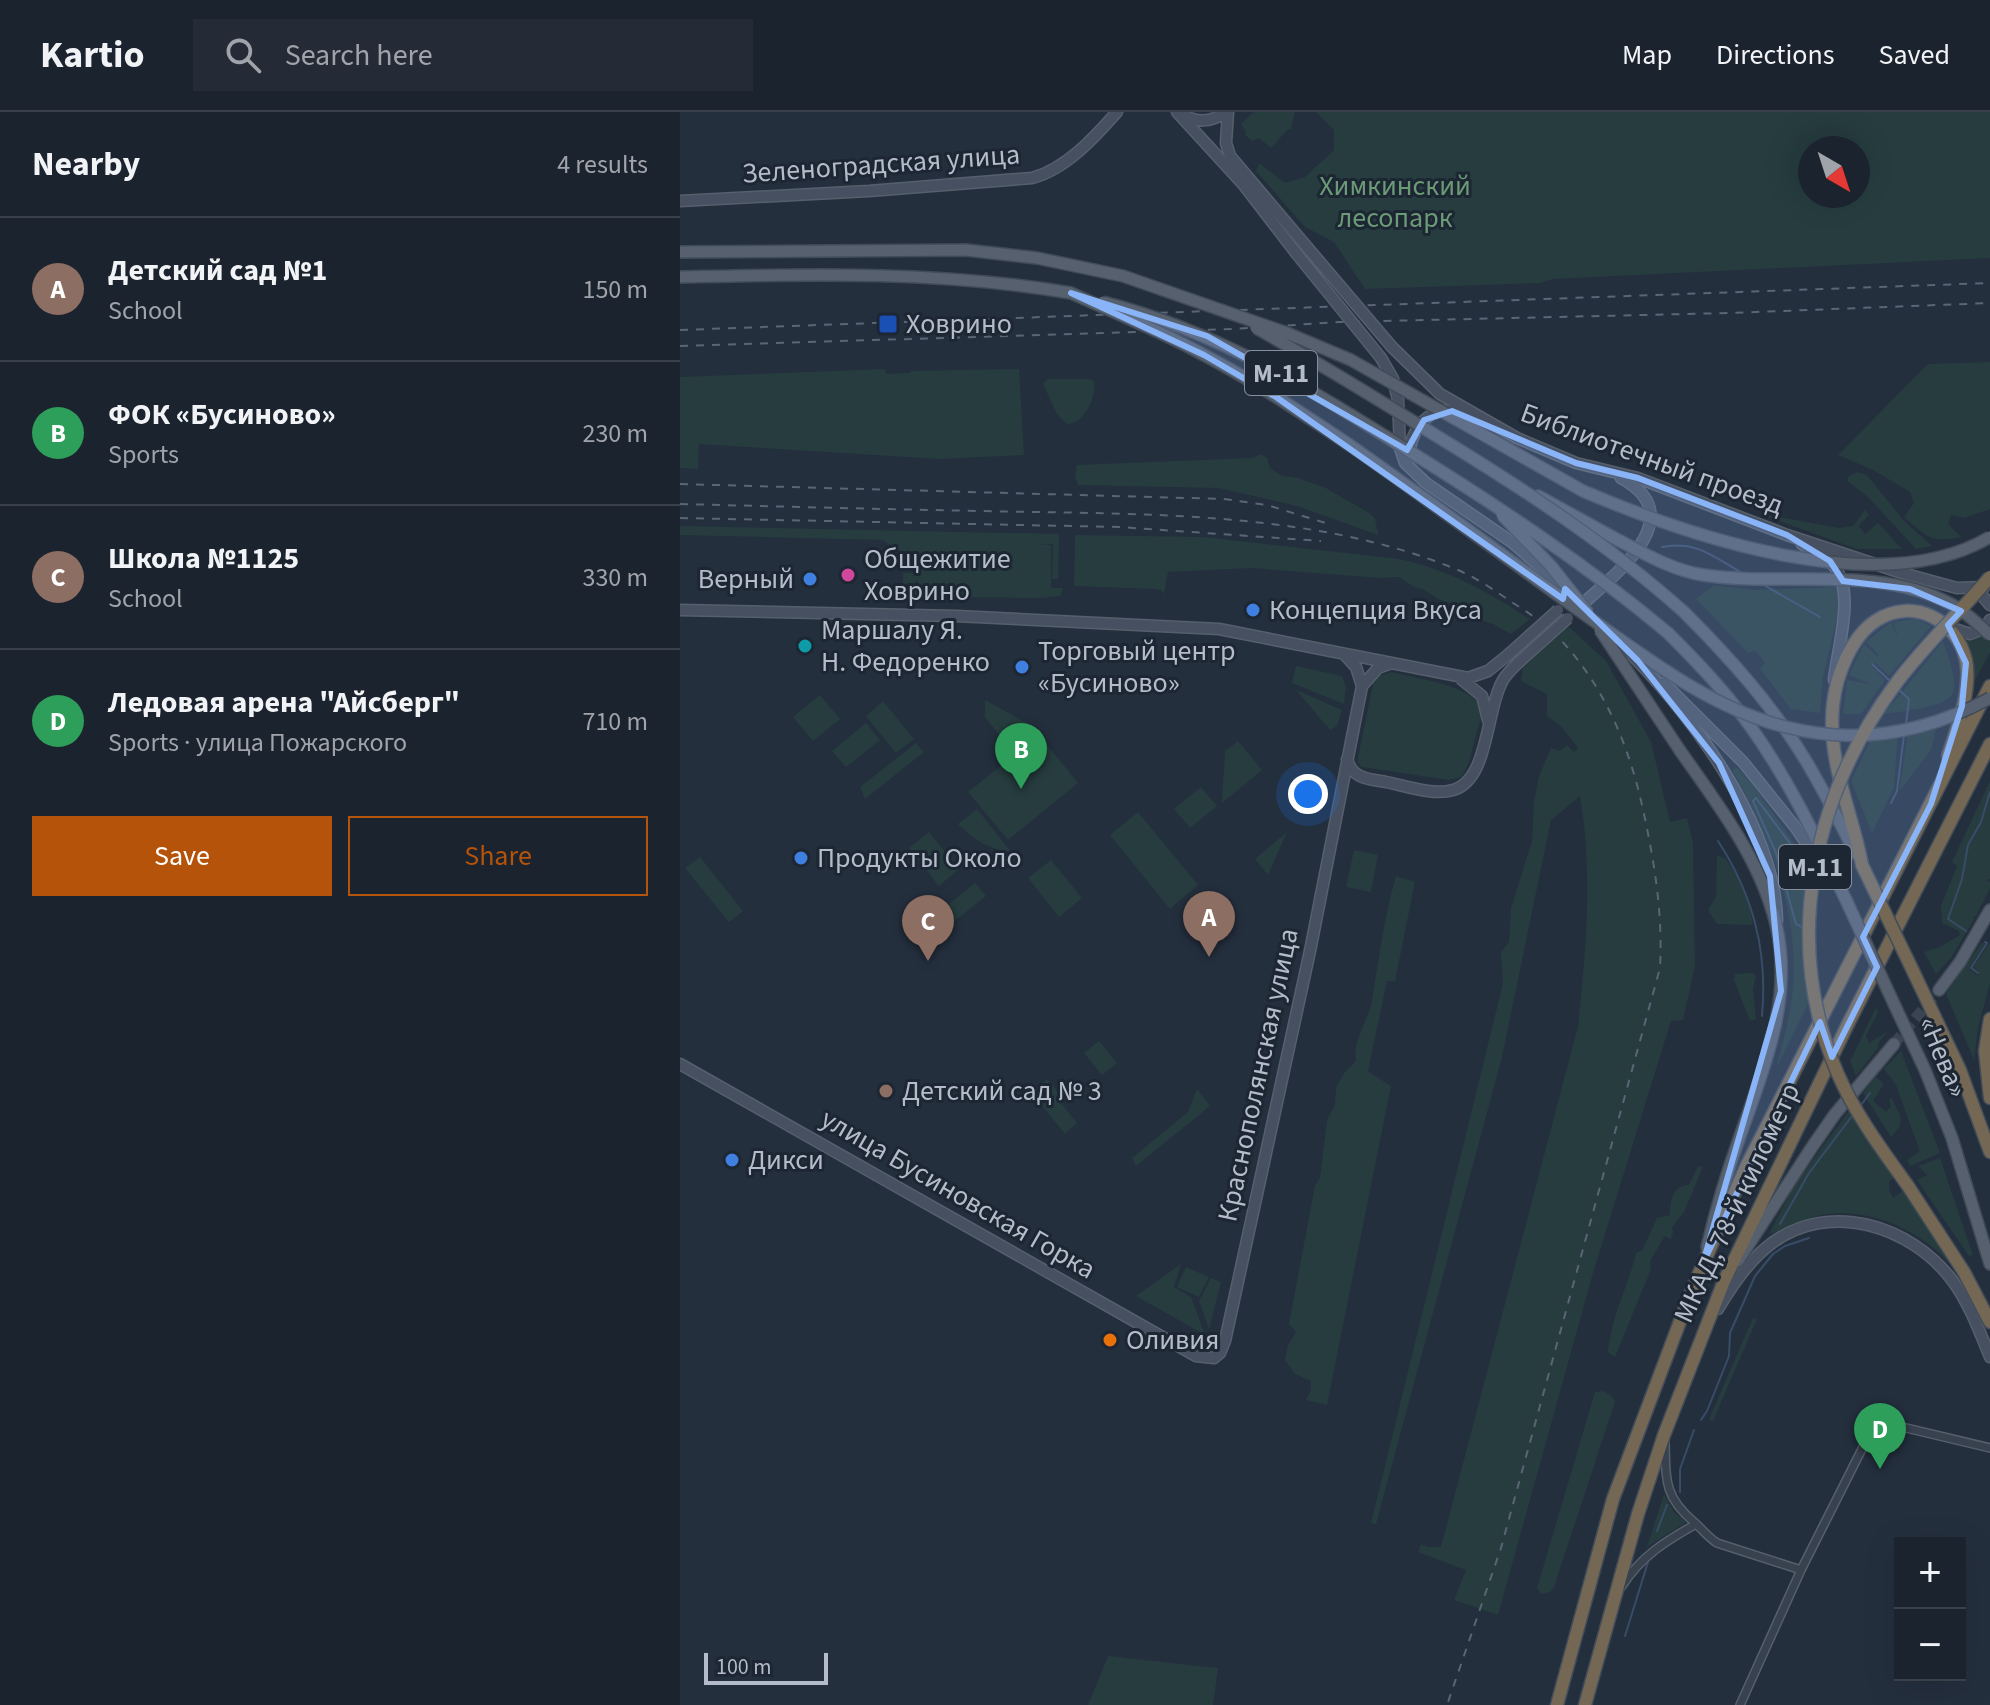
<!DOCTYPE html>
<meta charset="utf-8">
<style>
:root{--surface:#1b232e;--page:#242b36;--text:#f1f3f6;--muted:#a0a4aa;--line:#39404a;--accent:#b45309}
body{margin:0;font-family:"Source Sans 3",sans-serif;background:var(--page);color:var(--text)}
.controls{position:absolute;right:24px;bottom:24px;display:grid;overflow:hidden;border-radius:0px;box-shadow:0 8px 32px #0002}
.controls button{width:72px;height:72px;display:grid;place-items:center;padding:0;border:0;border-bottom:2px solid var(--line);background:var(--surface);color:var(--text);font:40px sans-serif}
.compass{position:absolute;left:1118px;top:24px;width:72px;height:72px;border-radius:50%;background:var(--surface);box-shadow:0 8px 32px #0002;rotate:141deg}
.scale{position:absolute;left:24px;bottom:20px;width:124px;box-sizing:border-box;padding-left:8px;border:4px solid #b4bcc9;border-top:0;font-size:22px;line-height:28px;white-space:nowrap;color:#b4bcc9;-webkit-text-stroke:6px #1d2633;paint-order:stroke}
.you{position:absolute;left:628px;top:682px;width:28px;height:28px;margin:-20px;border:6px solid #fff;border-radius:50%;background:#1a73e8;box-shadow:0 0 0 12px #1a73e833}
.badge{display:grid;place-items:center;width:52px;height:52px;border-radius:50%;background:var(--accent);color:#fff;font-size:26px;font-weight:700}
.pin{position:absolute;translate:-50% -66px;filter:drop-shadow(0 2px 4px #0008)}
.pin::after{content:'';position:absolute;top:42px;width:28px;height:24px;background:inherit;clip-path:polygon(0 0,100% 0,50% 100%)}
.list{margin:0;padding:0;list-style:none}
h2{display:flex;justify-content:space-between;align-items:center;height:104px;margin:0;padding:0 32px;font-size:34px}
h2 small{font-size:26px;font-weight:400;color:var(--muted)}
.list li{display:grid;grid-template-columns:52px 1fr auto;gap:24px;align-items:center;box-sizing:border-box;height:144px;padding:0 32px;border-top:2px solid var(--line)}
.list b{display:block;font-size:30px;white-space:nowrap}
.list p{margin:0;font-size:26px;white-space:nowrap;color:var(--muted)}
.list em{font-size:26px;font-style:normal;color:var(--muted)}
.actions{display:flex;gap:16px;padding:24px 32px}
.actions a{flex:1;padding:18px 0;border:2px solid var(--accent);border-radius:0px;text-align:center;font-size:28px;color:var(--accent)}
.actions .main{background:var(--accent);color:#fff}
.icon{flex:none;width:44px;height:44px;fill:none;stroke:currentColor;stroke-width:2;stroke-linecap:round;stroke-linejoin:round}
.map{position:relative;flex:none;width:1310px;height:1593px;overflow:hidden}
header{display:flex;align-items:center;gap:48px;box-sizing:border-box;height:112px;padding:0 40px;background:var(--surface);border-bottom:2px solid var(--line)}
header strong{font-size:38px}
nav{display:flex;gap:44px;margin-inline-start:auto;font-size:28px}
.search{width:560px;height:72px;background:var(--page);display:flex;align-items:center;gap:20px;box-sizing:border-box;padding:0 28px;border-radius:0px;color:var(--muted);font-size:30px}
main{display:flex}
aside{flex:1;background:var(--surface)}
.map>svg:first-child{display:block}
</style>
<header>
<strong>Kartio</strong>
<div class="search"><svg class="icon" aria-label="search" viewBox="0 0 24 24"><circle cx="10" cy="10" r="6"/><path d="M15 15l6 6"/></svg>Search here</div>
<nav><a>Map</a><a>Directions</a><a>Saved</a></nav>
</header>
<main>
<aside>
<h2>Nearby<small>4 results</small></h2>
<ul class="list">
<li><span class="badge" style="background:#8d6e63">A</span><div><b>Детский сад №1</b><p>School</p></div><em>150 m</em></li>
<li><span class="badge" style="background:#2e9e5b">B</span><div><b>ФОК «Бусиново»</b><p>Sports</p></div><em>230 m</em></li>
<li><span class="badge" style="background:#8d6e63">C</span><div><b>Школа №1125</b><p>School</p></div><em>330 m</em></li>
<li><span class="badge" style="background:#2e9e5b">D</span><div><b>Ледовая арена &quot;Айсберг&quot;</b><p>Sports · улица Пожарского</p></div><em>710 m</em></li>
</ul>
<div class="actions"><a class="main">Save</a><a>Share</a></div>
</aside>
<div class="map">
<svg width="1310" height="1593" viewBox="0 0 1310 1593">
<rect width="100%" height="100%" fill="#242f3e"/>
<path fill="#263c3f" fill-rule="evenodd" d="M 574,0 L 615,0 L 611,17 L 608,17 L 591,36 L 579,26 L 572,29 L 565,23 L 566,20 L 561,12 Z
M 636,0 L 1310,0 L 1310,146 L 873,167 L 860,171 L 685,177 L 654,130 L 625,115 L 576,59 L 579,51 L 605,71 L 625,65 L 654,38 L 654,18 ZM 1178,36 L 1178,84 L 1130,84 L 1130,36 Z
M 1310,250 L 1310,397 L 1284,406 L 1271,403 L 1268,412 L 1281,425 C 1249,431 1248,425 1224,405 L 1234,391 L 1230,380 L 1193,358 L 1158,343 L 1248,252 Z
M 205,257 L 206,262 L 230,261 L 231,259 L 339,257 L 344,343 L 260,347 L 19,332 L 18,357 L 0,356 L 0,265 Z
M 368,267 L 410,267 L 414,269 C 417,285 404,312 387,312 L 377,302 L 364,274 L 363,271 Z
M 581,342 L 587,346 L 590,356 L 602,364 L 618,366 L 646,376 L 689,401 L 695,406 L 698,423 L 617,394 L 539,376 L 398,373 L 395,365 L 397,353 L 572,346 Z
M 1178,360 L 1187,363 L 1224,409 L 1252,434 L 1236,437 L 1188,385 L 1167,369 L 1169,364 Z
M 1185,398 L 1189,403 L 1179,414 L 1185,422 L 1198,411 L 1222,437 L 1177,437 L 1077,401 L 1159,416 L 1173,414 Z
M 0,414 L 379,422 L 378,467 L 372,467 L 373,432 L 359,432 L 371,433 L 371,476 L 383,476 L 380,484 L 361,486 L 234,485 L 229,480 L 238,471 L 238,468 L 227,477 L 223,474 L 223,461 L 238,461 L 239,440 L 218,439 L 203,428 L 0,423 Z
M 395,423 L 524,425 L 719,447 C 768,457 808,480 850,507 L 831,522 L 813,512 L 797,507 L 775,493 L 758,487 L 743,477 L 734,475 L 719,465 L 699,466 L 572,456 L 488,460 L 484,482 L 481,478 L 474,477 L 394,474 Z
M 1034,473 L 1075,478 L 1157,475 L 1159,498 L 1143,565 L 1140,601 L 1111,597 L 1080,557 L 1085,551 L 1075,538 L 1068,541 L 1016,487 Z
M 1236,507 L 1251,514 L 1209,564 L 1195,551 L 1191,553 L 1205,568 L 1181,602 L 1163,602 L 1167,568 L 1190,572 L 1169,563 L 1184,532 L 1198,545 L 1199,543 L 1186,530 L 1211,510 L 1218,525 L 1213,510 Z
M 888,514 L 926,549 L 971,630 L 990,710 L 1007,706 L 1013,731 L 1015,854 L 1003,908 L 991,909 L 913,1161 L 818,1503 L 774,1488 L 786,1458 L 738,1440 L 741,1432 L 748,1435 L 761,1435 L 898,914 C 906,837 913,761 900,684 L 871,708 L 822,945 L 696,1412 L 691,1411 L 823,871 L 821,840 L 829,830 L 831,796 L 852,729 L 854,690 L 859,664 L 871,636 L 880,639 L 887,633 L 894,640 L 898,636 L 881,614 L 867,604 L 867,582 L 841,569 L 843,556 Z
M 1310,520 L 1310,540 L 1295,569 L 1291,537 L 1286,527 L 1303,525 Z
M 1263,529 C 1267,542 1280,572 1271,584 C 1263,595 1218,600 1204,602 Z
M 616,554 L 662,564 L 666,574 L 664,592 L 612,571 Z
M 711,560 C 733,566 796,573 801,598 C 802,607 798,616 796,623 C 792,638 790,653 781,665 L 769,668 L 682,655 L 677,650 L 693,572 L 699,564 Z
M 616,578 L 662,598 L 657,614 L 650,618 Z
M 140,583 L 160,607 L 133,629 L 113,605 Z
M 305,588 L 356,616 L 330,637 L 305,605 Z
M 203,589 L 234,627 L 216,641 L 186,604 Z
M 186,611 L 200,628 L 166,655 L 152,639 Z
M 1257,613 L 1251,638 L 1219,680 L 1228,620 Z
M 1218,621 L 1214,676 L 1192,721 L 1171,669 L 1191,627 Z
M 359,623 L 398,671 L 328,728 L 288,680 Z
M 558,629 L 582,658 L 542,691 L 545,639 Z
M 236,631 L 244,640 L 185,687 L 180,675 Z
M 1056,655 L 1073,673 L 1127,749 L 1123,828 L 1131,886 L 1097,955 C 1097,948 1102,936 1104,926 C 1108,910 1111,894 1113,877 C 1119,799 1090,725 1052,658 Z
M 1310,669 L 1310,767 L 1306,768 L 1310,770 L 1310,776 L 1296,804 L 1292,804 L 1295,806 L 1271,846 L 1256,862 L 1244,840 L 1260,835 L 1280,823 L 1279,819 L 1262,811 L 1261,794 L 1277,754 L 1272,750 Z
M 521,675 L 537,694 L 510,716 L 494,697 Z
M 297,697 L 331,740 C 308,737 294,728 278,712 Z
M 458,700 L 518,773 L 490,797 L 430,723 Z
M 249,720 L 279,757 L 259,774 L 229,736 Z
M 607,720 L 588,763 L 575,747 Z
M 674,738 L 698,743 L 691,780 L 666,775 Z
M 1037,743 L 1045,746 C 1059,764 1071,791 1073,813 L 1037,812 L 1028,798 L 1036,784 Z
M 20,745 L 63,799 L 49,810 L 5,756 Z
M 371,748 L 402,786 L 379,805 L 348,766 Z
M 716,764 L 735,770 L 715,869 L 707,869 L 688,959 L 711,974 L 647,1293 L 626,1288 L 631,1278 L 631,1269 L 615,1262 L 605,1248 L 608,1233 L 616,1220 L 609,1212 L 635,1073 L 640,1066 L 647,1008 L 655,993 L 656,976 L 664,961 L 676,949 C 672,928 688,909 692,889 C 699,846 704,805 716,764 Z
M 295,771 L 306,784 L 276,808 L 265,795 Z
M 1302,830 L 1305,832 L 1289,857 L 1297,863 L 1299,862 L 1293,856 L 1310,830 L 1310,871 L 1298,916 L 1294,948 L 1266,882 Z
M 1073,861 L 1076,864 L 1073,877 L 1076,907 L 1070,909 L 1054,868 L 1055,862 Z
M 1196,896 L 1198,900 L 1186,924 L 1189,931 L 1208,919 L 1199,930 L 1198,936 L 1176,964 L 1170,949 Z
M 419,929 L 437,951 L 422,963 L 404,941 Z
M 1221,939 L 1260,1041 L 1230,1054 L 1227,1048 L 1239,1040 L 1239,1037 L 1216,973 L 1204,957 Z
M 1196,965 L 1204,972 L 1193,989 L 1206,1000 L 1211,994 L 1209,988 L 1212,986 C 1221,1007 1227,1008 1211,1025 L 1183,981 Z
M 367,967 L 384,987 L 381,991 L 397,1011 L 385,1022 L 351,980 Z
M 517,977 L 530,994 L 456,1054 L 452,1046 L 508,1000 Z
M 1171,996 L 1214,1065 L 1209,1070 L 1209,1078 L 1213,1086 L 1225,1077 L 1277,1160 C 1245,1120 1193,1094 1141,1103 C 1123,1107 1106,1118 1089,1122 L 1115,1072 Z
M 1260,1046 L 1293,1143 L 1289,1144 L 1237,1068 L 1247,1063 L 1238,1054 Z
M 1018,1054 L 1023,1055 L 1004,1100 L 992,1115 L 993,1121 L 990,1127 L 985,1124 L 970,1149 L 971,1157 L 935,1245 L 928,1240 C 930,1207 949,1172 956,1141 L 963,1137 L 977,1106 L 990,1103 C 990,1089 992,1074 1009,1073 Z
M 501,1152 L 494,1175 L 511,1185 L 525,1223 L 456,1184 Z
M 506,1155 L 529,1165 L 519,1185 L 497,1175 Z
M 531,1166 L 541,1170 L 529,1217 L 519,1189 Z
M 1073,1206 L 1077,1207 L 1033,1309 L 1029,1307 Z
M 923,1279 L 931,1283 L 935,1290 L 874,1475 L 870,1480 L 861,1482 L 857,1476 L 915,1280 Z
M 984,1382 L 994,1400 L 1006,1410 L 967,1435 Z
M 428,1544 L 538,1556 L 533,1593 L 408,1593 Z"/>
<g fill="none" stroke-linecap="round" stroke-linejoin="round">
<path stroke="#394c67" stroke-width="2" d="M 982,435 C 1016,428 1034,445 1062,461
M 1082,472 L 1140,505
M 1192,552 L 1210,569
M 1217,576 L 1229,587 L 1226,612
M 1211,691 L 1217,679 L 1224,623
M 1038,729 C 1073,783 1088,839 1082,904
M 1115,738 L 1076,686 L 1073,689 L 1096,741 L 1116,812 L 1122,815
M 1286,819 L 1268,807 L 1282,767 L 1288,733 L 1301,710 L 1310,680
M 1298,861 L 1291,856 L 1307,831 L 1305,830
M 1181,993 L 1190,981
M 1100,1112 L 1129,1061 L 1172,1004
M 1021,1308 L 1027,1299 L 1049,1244 L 1050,1221 L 1075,1164 L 1093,1142 L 1105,1134 L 1129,1126
M 1000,1380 L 1000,1357 L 1014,1318
M 977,1419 L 987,1393
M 945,1524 L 968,1450"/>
<path stroke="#3a4453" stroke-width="11" stroke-dasharray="11 5.5" stroke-linecap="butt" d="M 1214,932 L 1259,878"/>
<g stroke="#565f6c" stroke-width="10">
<path id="street" d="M 985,1331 C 986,1368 984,1385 1014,1410 C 1022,1417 1028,1425 1037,1431 L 1121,1458 L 1060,1593
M 1121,1458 L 1187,1327 L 1195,1317 L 1218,1314 L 1310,1336
M 942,1474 C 961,1444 986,1429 1016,1412"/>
</g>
<g stroke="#565f6c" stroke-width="13">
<path id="secondary" d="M 497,0 L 563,72 L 616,141
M 548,0 L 546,31 L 550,44 L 627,135
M 500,1 C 515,11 531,11 546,0
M 0,89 L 189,79 L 352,66 C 386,57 414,26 437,0
M 712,235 L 760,282 L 837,326 L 896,351 L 958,366 L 1107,423 L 1222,461 L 1277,476 L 1304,475
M 701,246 L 713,267 L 718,288 L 720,336 L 725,351 L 746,371 L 833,431 L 882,474
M 730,347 C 727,324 746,295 771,299 C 777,300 784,303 790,305
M 1122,432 C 1133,439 1147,445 1154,454 C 1176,481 1157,537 1154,568
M 1293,479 L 1300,481 L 1310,493
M 898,496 C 933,464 1014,405 941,366
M 0,498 L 276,504 L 539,517 L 788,566 L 808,559 L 829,542
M 1269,515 L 1290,522 L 1305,516 L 1310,508
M 942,533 C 1009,599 1095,712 1097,809
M 664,542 L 676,555 L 682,574
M 781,567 L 802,584 L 808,608
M 984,571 L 1063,650 L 1116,716 L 1152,769
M 667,647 C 672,667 689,667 706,670 C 726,674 754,684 773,678 C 809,668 806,598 822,570 C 826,562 832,557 838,551
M 0,952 L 516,1244 L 534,1246 L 540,1241 L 545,1229 L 630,839 L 682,574 L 698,556 L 712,551
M 1038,1197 C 1052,1173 1069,1148 1092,1131 C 1150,1088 1231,1114 1272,1168 C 1289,1191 1299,1218 1310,1245"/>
</g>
<g stroke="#414a57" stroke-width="14">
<path id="primary" d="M 0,140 L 286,138 L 357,146 L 443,164
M 0,165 C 130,162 262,159 391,181
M 858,384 L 938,428
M 1004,500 C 1050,546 1093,594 1126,649 C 1144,679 1160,711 1176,742
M 988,521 C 1017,550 1046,580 1070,614 C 1109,668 1137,728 1166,788
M 1001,640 C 1040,695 1085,754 1098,822 C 1111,892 1083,959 1060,1024 C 1047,1060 1036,1097 1027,1135
M 1259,878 L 1280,850 L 1310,798
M 1215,894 L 1245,958 L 1272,1026 L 1310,1152
M 1058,1149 L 1132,1035 L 1155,1002 L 1214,932"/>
</g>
<g stroke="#434c59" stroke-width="15">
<path id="highway" d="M 1182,753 C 1172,699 1147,650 1153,593 C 1156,564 1171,524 1197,508 C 1233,485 1277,508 1286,548 C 1292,578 1277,616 1268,644
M 1233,859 L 1280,958 L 1310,1040
M 1310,907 L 1305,939 L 1310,986
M 1228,1074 L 1284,1160 L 1310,1210
M 877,1593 L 933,1387 L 1013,1175 L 1067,1053 L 1310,574
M 905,1593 L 958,1402 L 984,1323 L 1044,1169 L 1167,914 L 1310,632"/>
</g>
<use href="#street" stroke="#38414e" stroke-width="7"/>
<use href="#secondary" stroke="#465061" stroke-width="10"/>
<use href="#primary" stroke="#56606e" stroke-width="11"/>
<use href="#highway" stroke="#746855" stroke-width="12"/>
<path stroke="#5a6575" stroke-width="2" stroke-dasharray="8 8" stroke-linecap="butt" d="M 0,218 L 1310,171
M 0,234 L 554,217 L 659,210 L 1050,201 L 1310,191
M 0,372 L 544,387 L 587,393 L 652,413
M 0,392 C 118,395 236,398 355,400 C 490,402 646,404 773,456 C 794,464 814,478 833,491 C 849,501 865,512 878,525 C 923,572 948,631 962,693 C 974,747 983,800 980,856 L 821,1436 L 767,1593
M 0,406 L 439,415 L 641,429"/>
<g stroke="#565f6c" stroke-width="13" stroke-linecap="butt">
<path id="secondary-bridge" d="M 627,135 L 712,235
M 616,141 L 701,246
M 829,542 L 878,498
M 838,551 L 888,506"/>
</g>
<g stroke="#414a57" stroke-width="14" stroke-linecap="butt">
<path id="primary-bridge" d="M 443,164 L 607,221 L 671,248 L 903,379 C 1011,425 1201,490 1310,425
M 391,181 C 435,201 480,219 522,242 C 574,269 623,302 671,334 C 747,387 822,443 897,497 C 961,542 1029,596 1106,615 C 1177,633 1246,621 1310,586
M 423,190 C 538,219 630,277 729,339 C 819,395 907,453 988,521
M 576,216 C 637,250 696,286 755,323 C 842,376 928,432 1004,500
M 822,403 L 871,454 L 908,501
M 938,428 C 965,442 992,458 1023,463 C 1104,475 1196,452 1271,492 C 1286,500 1298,512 1310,523
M 920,518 L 1001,640
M 1166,788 L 1215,894"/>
</g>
<g stroke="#434c59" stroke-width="15" stroke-linecap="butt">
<path id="highway-bridge" d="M 1182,753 L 1233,859
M 1228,1074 C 1202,1038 1175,1002 1157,960 C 1101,828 1133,683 1217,570 C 1245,533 1280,500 1310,465"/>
</g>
<use href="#secondary-bridge" stroke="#465061" stroke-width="10"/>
<use href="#primary-bridge" stroke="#56606e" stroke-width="11"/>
<use href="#highway-bridge" stroke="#746855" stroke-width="12"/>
</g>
<path fill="#8ab4f8" fill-opacity="0.2" stroke="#8ab4f8" stroke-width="6" stroke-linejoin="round" d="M 391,181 L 527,224 L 727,338 L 744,308 L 772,299 L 896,351 L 958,366 L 1107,423 L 1150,449 L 1163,469 L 1230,477 L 1281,499 L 1268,513 L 1286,551 L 1282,594 L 1251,692 L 1183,825 L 1197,855 L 1152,945 L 1140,910 L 1023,1151 L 1101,879 L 1090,764 L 1039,651 L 958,549 L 885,477 L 883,487 L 596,285 L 524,243 Z"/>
<rect fill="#1a4fb4" stroke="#1d2633" stroke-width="3" x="198" y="202" width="20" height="20" rx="4"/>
<circle fill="#d1479c" stroke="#1d2633" stroke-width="3" cx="168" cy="463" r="8"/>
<g fill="#3f7fe0" stroke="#1d2633" stroke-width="3">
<circle cx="130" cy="467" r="8"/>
<circle cx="573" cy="498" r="8"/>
<circle cx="342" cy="555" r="8"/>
<circle cx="121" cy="746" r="8"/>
<circle cx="52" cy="1048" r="8"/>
</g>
<circle fill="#0f9aa8" stroke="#1d2633" stroke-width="3" cx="125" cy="534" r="8"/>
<circle fill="#8d6e63" stroke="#1d2633" stroke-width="3" cx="206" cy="979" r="8"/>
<circle fill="#e8710a" stroke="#1d2633" stroke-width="3" cx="430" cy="1228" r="8"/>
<g text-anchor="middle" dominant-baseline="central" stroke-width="6" stroke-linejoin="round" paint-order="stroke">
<g fill="#1d2633" stroke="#878f9c" stroke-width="2">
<rect x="565" y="239" width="72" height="44" rx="6"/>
<rect x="1099" y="733" width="72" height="44" rx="6"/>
</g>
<g font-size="26" font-weight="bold" fill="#b4bcc9">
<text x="601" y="261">М-11</text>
<text x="1135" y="755">М-11</text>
</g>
<g font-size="28" fill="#b4bcc9" stroke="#1d2633">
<text transform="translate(201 52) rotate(-4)">Зеленоградская улица</text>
<text transform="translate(972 347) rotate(20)">Библиотечный проезд</text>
<text transform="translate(1263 945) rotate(67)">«Нева»</text>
<text transform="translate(578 963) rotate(-78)">Краснополянская улица</text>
<text transform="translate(278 1082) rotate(30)">улица Бусиновская Горка</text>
<text transform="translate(1057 1091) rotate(-65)">МКАД, 78-й километр</text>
</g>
<g font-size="28" fill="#6b9a76" stroke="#1d2633">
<text x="715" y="74">Химкинский<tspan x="715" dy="32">лесопарк</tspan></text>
</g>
<g font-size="28" fill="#b4bcc9" stroke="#1d2633" text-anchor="start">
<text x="226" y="212">Ховрино</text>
<text x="184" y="447">Общежитие<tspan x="184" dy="32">Ховрино</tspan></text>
<text x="114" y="467" text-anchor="end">Верный</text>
<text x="589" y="498">Концепция Вкуса</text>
<text x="141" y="518">Маршалу Я.<tspan x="141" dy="32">Н. Федоренко</tspan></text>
<text x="358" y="539">Торговый центр<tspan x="358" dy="32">«Бусиново»</tspan></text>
<text x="137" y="746">Продукты Около</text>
<text x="222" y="979">Детский сад № 3</text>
<text x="68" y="1048">Дикси</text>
<text x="446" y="1228">Оливия</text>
</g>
</g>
</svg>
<div class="controls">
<button>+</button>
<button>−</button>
</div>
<svg class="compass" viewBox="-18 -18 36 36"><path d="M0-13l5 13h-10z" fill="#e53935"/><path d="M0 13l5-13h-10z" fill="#a0a4aa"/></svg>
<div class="scale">100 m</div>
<div class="you"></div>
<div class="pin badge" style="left:529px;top:845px;background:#8d6e63">A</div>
<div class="pin badge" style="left:341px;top:677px;background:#2e9e5b">B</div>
<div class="pin badge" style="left:248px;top:849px;background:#8d6e63">C</div>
<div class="pin badge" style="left:1200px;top:1357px;background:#2e9e5b">D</div>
</div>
</main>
